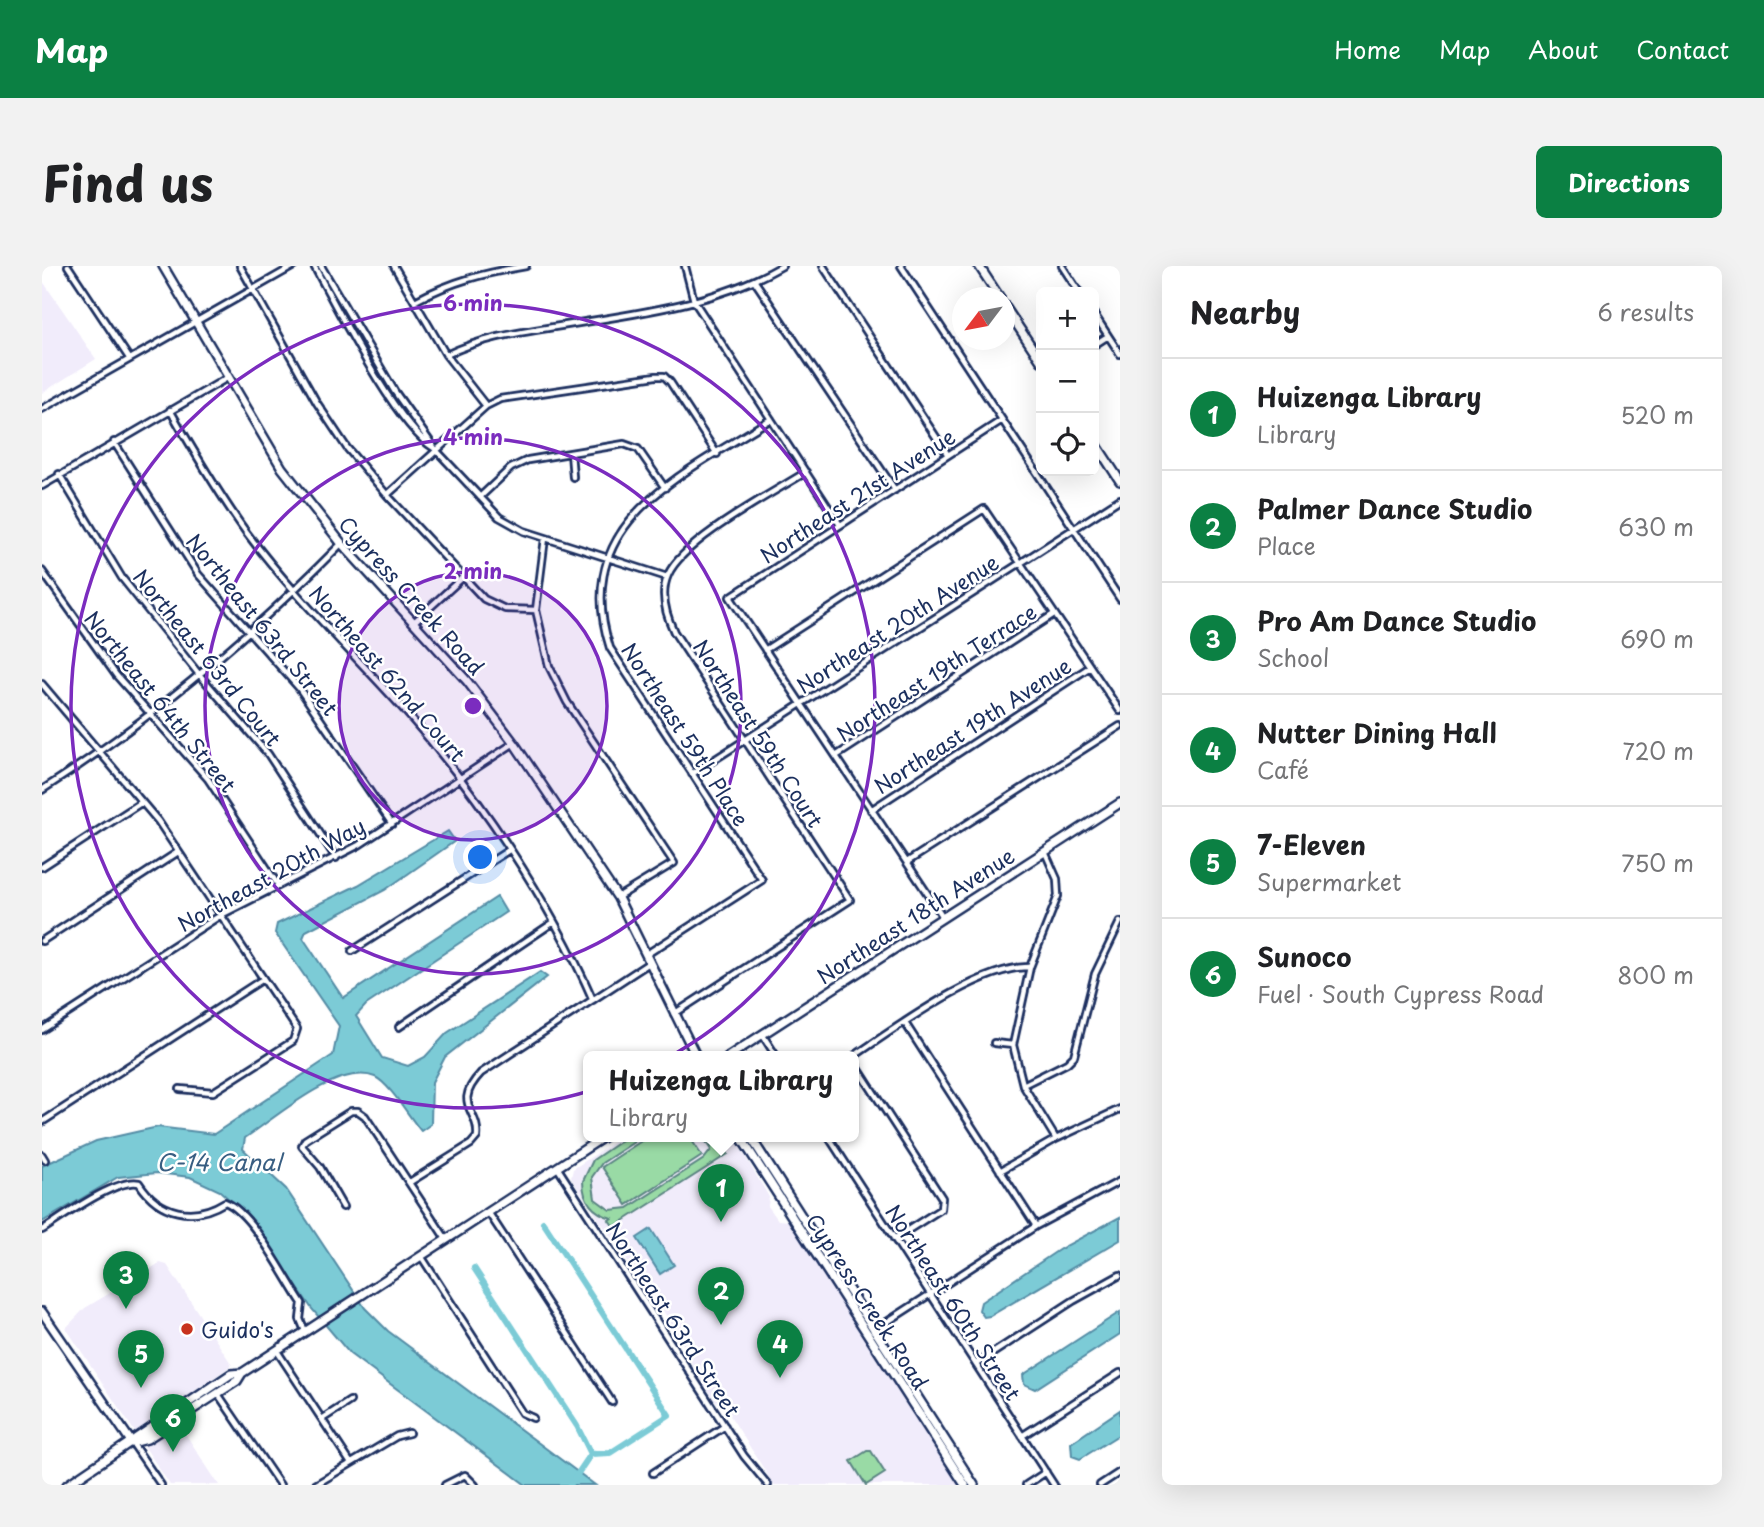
<!DOCTYPE html>
<meta charset="utf-8">
<style>
:root{--surface:#fff;--page:#f2f2f2;--text:#202124;--muted:#757577;--line:#e0e0e0;--accent:#0b8043}
body{margin:0;font-family:"Playpen Sans",sans-serif;background:var(--page);color:var(--text)}
.controls{position:absolute;right:21px;top:21px;display:grid;overflow:hidden;border-radius:10px;box-shadow:0 7px 28px #0002}
.controls button{width:63px;height:63px;display:grid;place-items:center;padding:0;border:0;border-bottom:2px solid var(--line);background:var(--surface);color:var(--text);font:35px sans-serif}
.compass{position:absolute;left:910px;top:21px;width:63px;height:63px;border-radius:50%;background:var(--surface);box-shadow:0 7px 28px #0002;rotate:238deg}
.you{position:absolute;left:439px;top:592px;width:24px;height:24px;margin:-18px;border:5px solid #fff;border-radius:50%;background:#1a73e8;box-shadow:0 0 0 10px #1a73e833}
.badge{display:grid;place-items:center;width:46px;height:46px;border-radius:50%;background:var(--accent);color:#fff;font-size:23px;font-weight:700}
.pin{position:absolute;translate:-50% -58px;filter:drop-shadow(0 2px 4px #0008)}
.pin::after{content:'';position:absolute;top:37px;width:24px;height:21px;background:inherit;clip-path:polygon(0 0,100% 0,50% 100%)}
.popup{position:absolute;left:541px;top:785px;width:276px;height:91px;box-sizing:border-box;display:grid;place-content:center;border-radius:10px;background:var(--surface);filter:drop-shadow(0 2px 5px #0005);font-size:23px;white-space:nowrap;color:var(--muted)}
.popup b{font-size:26px;color:var(--text)}
.popup::after{content:'';position:absolute;left:50%;top:100%;margin-left:-14px;border:14px solid transparent;border-top-color:var(--surface)}
.list{margin:0;padding:0;list-style:none}
h2{display:flex;justify-content:space-between;align-items:center;height:91px;margin:0;padding:0 28px;font-size:30px}
h2 small{font-size:23px;font-weight:400;color:var(--muted)}
.list li{display:grid;grid-template-columns:46px 1fr auto;gap:21px;align-items:center;box-sizing:border-box;height:112px;padding:0 28px;border-top:2px solid var(--line)}
.list b{display:block;font-size:26px;white-space:nowrap}
.list p{margin:0;font-size:23px;white-space:nowrap;color:var(--muted)}
.list em{font-size:23px;font-style:normal;color:var(--muted)}
.icon{flex:none;width:38px;height:38px;fill:none;stroke:currentColor;stroke-width:2;stroke-linecap:round;stroke-linejoin:round}
.map{position:relative;flex:none;width:1078px;height:1219px;overflow:hidden;border-radius:10px}
header{display:flex;align-items:center;gap:42px;box-sizing:border-box;height:98px;padding:0 35px;background:var(--accent);color:#fff}
header strong{font-size:33px}
nav{display:flex;gap:38px;margin-inline-start:auto;font-size:24px}
.intro{display:flex;align-items:center;justify-content:space-between;box-sizing:border-box;height:168px;padding:0 42px}
h1{margin:0;font-size:49px}
.button{padding:18px 32px;border-radius:10px;background:var(--accent);color:#fff;font-size:24px;font-weight:700}
main{display:flex;gap:42px;padding:0 42px}
aside{flex:1;background:var(--surface);border-radius:10px;box-shadow:0 7px 28px #0002}
.map>svg:first-child{display:block}
</style>
<header>
<strong>Map</strong>
<nav><a>Home</a><a>Map</a><a>About</a><a>Contact</a></nav>
</header>
<div class="intro"><h1>Find us</h1><a class="button">Directions</a></div>
<main>
<div class="map">
<svg width="1078" height="1219" viewBox="0 0 1078 1219">
<rect width="100%" height="100%" fill="#fff"/>
<filter id="ink" filterUnits="userSpaceOnUse"><feTurbulence type="fractalNoise" baseFrequency=".0143" numOctaves="2"/><feDisplacementMap in="SourceGraphic" scale="14" xChannelSelector="R" yChannelSelector="G"/><feConvolveMatrix kernelMatrix="1 2 1 2 8 2 1 2 1" color-interpolation-filters="sRGB"/></filter>
<g filter="url(#ink)">
<path fill="#f1ecfb" d="M 0,14 L 54,93 L 0,127 Z
M 581,870 L 691,870 L 727,931 L 726,940 L 736,954 L 747,955 L 917,1219 L 732,1219 L 687,1148 L 672,1133 L 651,1100 L 637,1070 L 607,1023 L 604,1023 L 529,912 L 531,903 Z
M 118,997 L 125,999 L 190,1099 L 127,1143 L 177,1219 L 128,1219 L 24,1062 L 43,1042 Z"/>
<path fill="#99daa5" stroke="#5a8482" stroke-width="2" d="M 586,870 L 601,870 L 560,897 L 550,911 L 553,933 L 568,944 L 586,942 L 662,893 L 669,884 L 660,870 L 669,882 L 671,870 L 679,870 L 678,882 L 681,880 L 686,888 L 572,961 L 567,954 L 570,952 C 551,947 541,934 541,915 L 551,894 Z
M 607,870 L 647,870 L 660,890 L 585,939 L 560,901 Z
M 825,1185 L 829,1185 L 843,1207 L 824,1219 L 809,1195 Z"/>
<path fill="#7bcbd6" stroke="#558da6" stroke-width="2" d="M 406,565 L 413,575 L 343,624 L 264,665 L 261,672 L 301,732 L 455,631 L 464,646 L 324,739 L 314,750 L 340,792 L 366,800 L 383,791 L 405,767 L 498,706 L 505,711 L 403,791 L 390,816 L 389,858 L 379,865 C 368,852 347,817 333,811 C 296,796 233,852 203,872 L 201,883 L 244,923 L 323,1042 L 346,1065 L 553,1219 L 484,1219 L 308,1088 L 270,1043 L 208,952 L 178,925 L 148,911 L 115,907 L 76,911 L 0,956 L 0,900 L 54,875 L 116,861 L 172,868 L 291,789 L 297,760 L 233,667 L 235,658 L 316,619 Z
M 1078,951 L 1078,974 L 948,1050 L 942,1051 L 937,1044 L 939,1036 L 1018,983 Z
M 609,963 L 632,999 L 618,1008 L 595,972 Z
M 1078,1046 L 1078,1068 L 993,1123 L 982,1118 L 981,1109 Z
M 1078,1144 L 1078,1168 L 1038,1193 L 1030,1190 L 1029,1177 Z"/>
<g fill="none" stroke-linecap="round" stroke-linejoin="round">
<path stroke="#7bcbd6" stroke-width="6" d="M 501,956 L 627,1149 L 568,1187 L 549,1188 L 528,1219
M 432,1002 L 535,1160 L 549,1188"/>
<g stroke="#1b2f5e" stroke-width="10">
<path id="street" d="M 26,0 L 87,92
M 198,0 L 275,137 L 305,182 L 345,229 L 442,333 L 463,343 L 494,344
M 272,0 C 295,42 354,160 392,182
M 279,0 L 353,126 L 394,184 L 457,251 L 482,265 L 625,311
M 352,0 L 404,89 L 444,140
M 643,0 L 652,35 L 798,259
M 781,0 L 906,189
M 859,0 L 1078,333
M 1020,0 L 1037,26
M 712,14 L 853,224
M 373,35 C 410,15 443,7 484,0
M 1052,48 L 1078,88
M 1052,79 L 1066,70
M 404,89 C 439,72 474,67 512,61 C 589,48 671,40 740,0
M 0,143 L 252,0
M 128,144 C 152,186 176,227 204,266 C 252,330 310,386 363,445 C 435,526 508,635 551,734
M 72,176 L 156,308 L 257,422 L 350,558
M 529,187 L 531,211
M 17,208 L 80,312 L 156,407 L 226,488 L 294,592
M 0,220 L 185,112
M 345,229 L 444,140 L 458,133 L 614,110 L 622,110 L 628,116 L 675,188
M 438,231 L 469,202 L 486,194 L 582,178 L 596,183 L 623,222
M 503,272 L 494,344 L 507,400 L 525,436 L 632,597 L 576,631
M 0,305 L 74,409 L 166,513 L 236,619
M 372,356 L 420,312
M 723,384 L 942,243 L 1078,445
M 0,418 L 116,555 L 255,763 L 251,775 L 171,826 L 138,823
M 794,490 L 1012,348
M 650,508 L 1078,233
M 0,524 C 108,455 209,369 299,278
M 829,544 L 1048,401
M 1003,586 L 1015,613 L 1016,630 L 988,701 L 971,779 L 981,819 L 1014,873
M 865,596 L 1078,460
M 0,601 L 100,536
M 901,651 L 688,331 L 960,154
M 0,675 L 136,586
M 310,685 L 467,584
M 605,688 L 720,614 L 568,382 C 527,255 641,209 729,153
M 632,748 L 808,634 L 632,366 C 624,349 618,327 626,309 C 641,274 731,227 764,206
M 863,757 L 994,960
M 357,761 L 512,656
M 0,764 L 179,649 L 317,579 L 472,477
M 720,768 L 734,790
M 952,777 L 971,779
M 812,790 C 854,762 939,699 988,701
M 812,796 L 900,932 L 899,943 L 852,973
M 981,819 L 1025,797 L 1032,790 L 1053,708 L 1078,656
M 0,856 L 221,713
M 786,870 L 1012,1219
M 0,889 L 3,894
M 515,901 L 702,1190 L 726,1219
M 958,905 L 1014,873 L 1078,843
M 368,916 L 429,878 L 435,871 C 438,844 409,839 439,807 L 607,697
M 301,941 L 278,901 L 260,880 L 263,874 L 309,845 L 316,845 L 323,850 L 404,973
M 446,946 L 570,1136
M 0,964 C 21,951 74,912 97,917 C 117,948 151,956 183,936 C 210,946 243,1012 260,1037 L 258,1053 L 263,1065
M 379,990 L 480,1147 L 491,1152
M 831,1065 L 994,960 L 1078,915
M 235,1085 L 308,1196
M 934,1098 L 1031,1035 L 1078,1009
M 176,1128 L 238,1219
M 280,1153 L 308,1135
M 980,1170 L 1078,1107
M 91,1178 L 119,1219
M 611,1207 L 683,1160
M 273,1219 L 355,1170 L 367,1167
M 403,1219 L 423,1209 L 433,1219
M 984,1219 L 1004,1206
M 1058,1219 L 1078,1206"/>
</g>
<g stroke="#1b2f5e" stroke-width="12">
<path id="secondary" d="M 121,0 L 240,202 L 300,278 L 425,415 L 472,477 L 576,632 L 654,790
M 937,0 L 958,32
M 962,39 L 999,95
M 1052,175 L 1078,215
M 687,790 L 1078,537
M 698,870 L 923,1219
M 708,870 L 932,1219
M 0,1046 L 90,1177
M 90,1177 L 105,1173 L 195,1115 L 200,1107 L 563,870
M 25,1219 L 189,1108 L 200,1107"/>
</g>
<use href="#street" stroke="#fff" stroke-width="4.5"/>
<use href="#secondary" stroke="#fff" stroke-width="7"/>
</g>
</g>
<circle cx="431" cy="440" r="134" fill="#7b2cbf" fill-opacity=".12"/>
<g fill="none" stroke="#7b2cbf" stroke-width="3.5">
<circle cx="431" cy="440" r="134"/>
<circle cx="431" cy="440" r="268"/>
<circle cx="431" cy="440" r="402"/>
</g>
<circle fill="#c8321e" stroke="#fff" stroke-width="2.5" cx="145" cy="1063" r="7"/>
<g text-anchor="middle" dominant-baseline="central" stroke-width="5" stroke-linejoin="round" paint-order="stroke">
<g font-size="21" fill="#1b2f5e" stroke="#fff">
<text transform="translate(815 229) rotate(-33)">Northeast 21st Avenue</text>
<text transform="translate(370 329) rotate(48)">Cypress Creek Road</text>
<text transform="translate(855 357) rotate(-33)">Northeast 20th Avenue</text>
<text transform="translate(221 358) rotate(51)">Northeast 63rd Street</text>
<text transform="translate(166 391) rotate(51)">Northeast 63rd Court</text>
<text transform="translate(894 406) rotate(-33)">Northeast 19th Terrace</text>
<text transform="translate(346 407) rotate(49)">Northeast 62nd Court</text>
<text transform="translate(119 435) rotate(51)">Northeast 64th Street</text>
<text transform="translate(930 459) rotate(-33)">Northeast 19th Avenue</text>
<text transform="translate(717 467) rotate(57)">Northeast 59th Court</text>
<text transform="translate(644 468) rotate(57)">Northeast 59th Place</text>
<text transform="translate(229 608) rotate(-29)">Northeast 20th Way</text>
<text transform="translate(873 649) rotate(-33)">Northeast 18th Avenue</text>
<text transform="translate(826 1035) rotate(57)">Cypress Creek Road</text>
<text transform="translate(912 1036) rotate(57)">Northeast 60th Street</text>
<text transform="translate(632 1053) rotate(57)">Northeast 63rd Street</text>
</g>
<g font-size="21" fill="#1b2f5e" stroke="#fff" text-anchor="start">
<text x="159" y="1063">Guido's</text>
</g>
<g font-size="23" font-style="italic" fill="#385e82" stroke="#fff">
<text x="177" y="895">C-14 Canal</text>
</g>
</g>
<circle cx="431" cy="440" r="10" fill="#7b2cbf" stroke="#fff" stroke-width="3.5"/>
<g font-size="21" text-anchor="middle" font-weight="bold" fill="#7b2cbf" stroke="#fff" stroke-width="5" stroke-linejoin="round" paint-order="stroke">
<text x="431" y="45">6 min</text>
<text x="431" y="179">4 min</text>
<text x="431" y="313">2 min</text>
</g>
</svg>
<div class="controls">
<button>+</button>
<button>−</button>
<button><svg class="icon" aria-label="locate" viewBox="0 0 24 24"><circle cx="12" cy="12" r="6"/><path d="M12 2v4M12 18v4M2 12h4M18 12h4"/></svg></button>
</div>
<svg class="compass" viewBox="-18 -18 36 36"><path d="M0-13l5 13h-10z" fill="#e53935"/><path d="M0 13l5-13h-10z" fill="#757577"/></svg>
<div class="you"></div>
<div class="pin badge" style="left:679px;top:956px">1</div>
<div class="popup"><b>Huizenga Library</b>Library</div>
<div class="pin badge" style="left:679px;top:1059px">2</div>
<div class="pin badge" style="left:84px;top:1043px">3</div>
<div class="pin badge" style="left:738px;top:1112px">4</div>
<div class="pin badge" style="left:99px;top:1122px">5</div>
<div class="pin badge" style="left:131px;top:1186px">6</div>
</div>
<aside>
<h2>Nearby<small>6 results</small></h2>
<ul class="list">
<li><span class="badge">1</span><div><b>Huizenga Library</b><p>Library</p></div><em>520 m</em></li>
<li><span class="badge">2</span><div><b>Palmer Dance Studio</b><p>Place</p></div><em>630 m</em></li>
<li><span class="badge">3</span><div><b>Pro Am Dance Studio</b><p>School</p></div><em>690 m</em></li>
<li><span class="badge">4</span><div><b>Nutter Dining Hall</b><p>Café</p></div><em>720 m</em></li>
<li><span class="badge">5</span><div><b>7-Eleven</b><p>Supermarket</p></div><em>750 m</em></li>
<li><span class="badge">6</span><div><b>Sunoco</b><p>Fuel · South Cypress Road</p></div><em>800 m</em></li>
</ul>
</aside>
</main>
